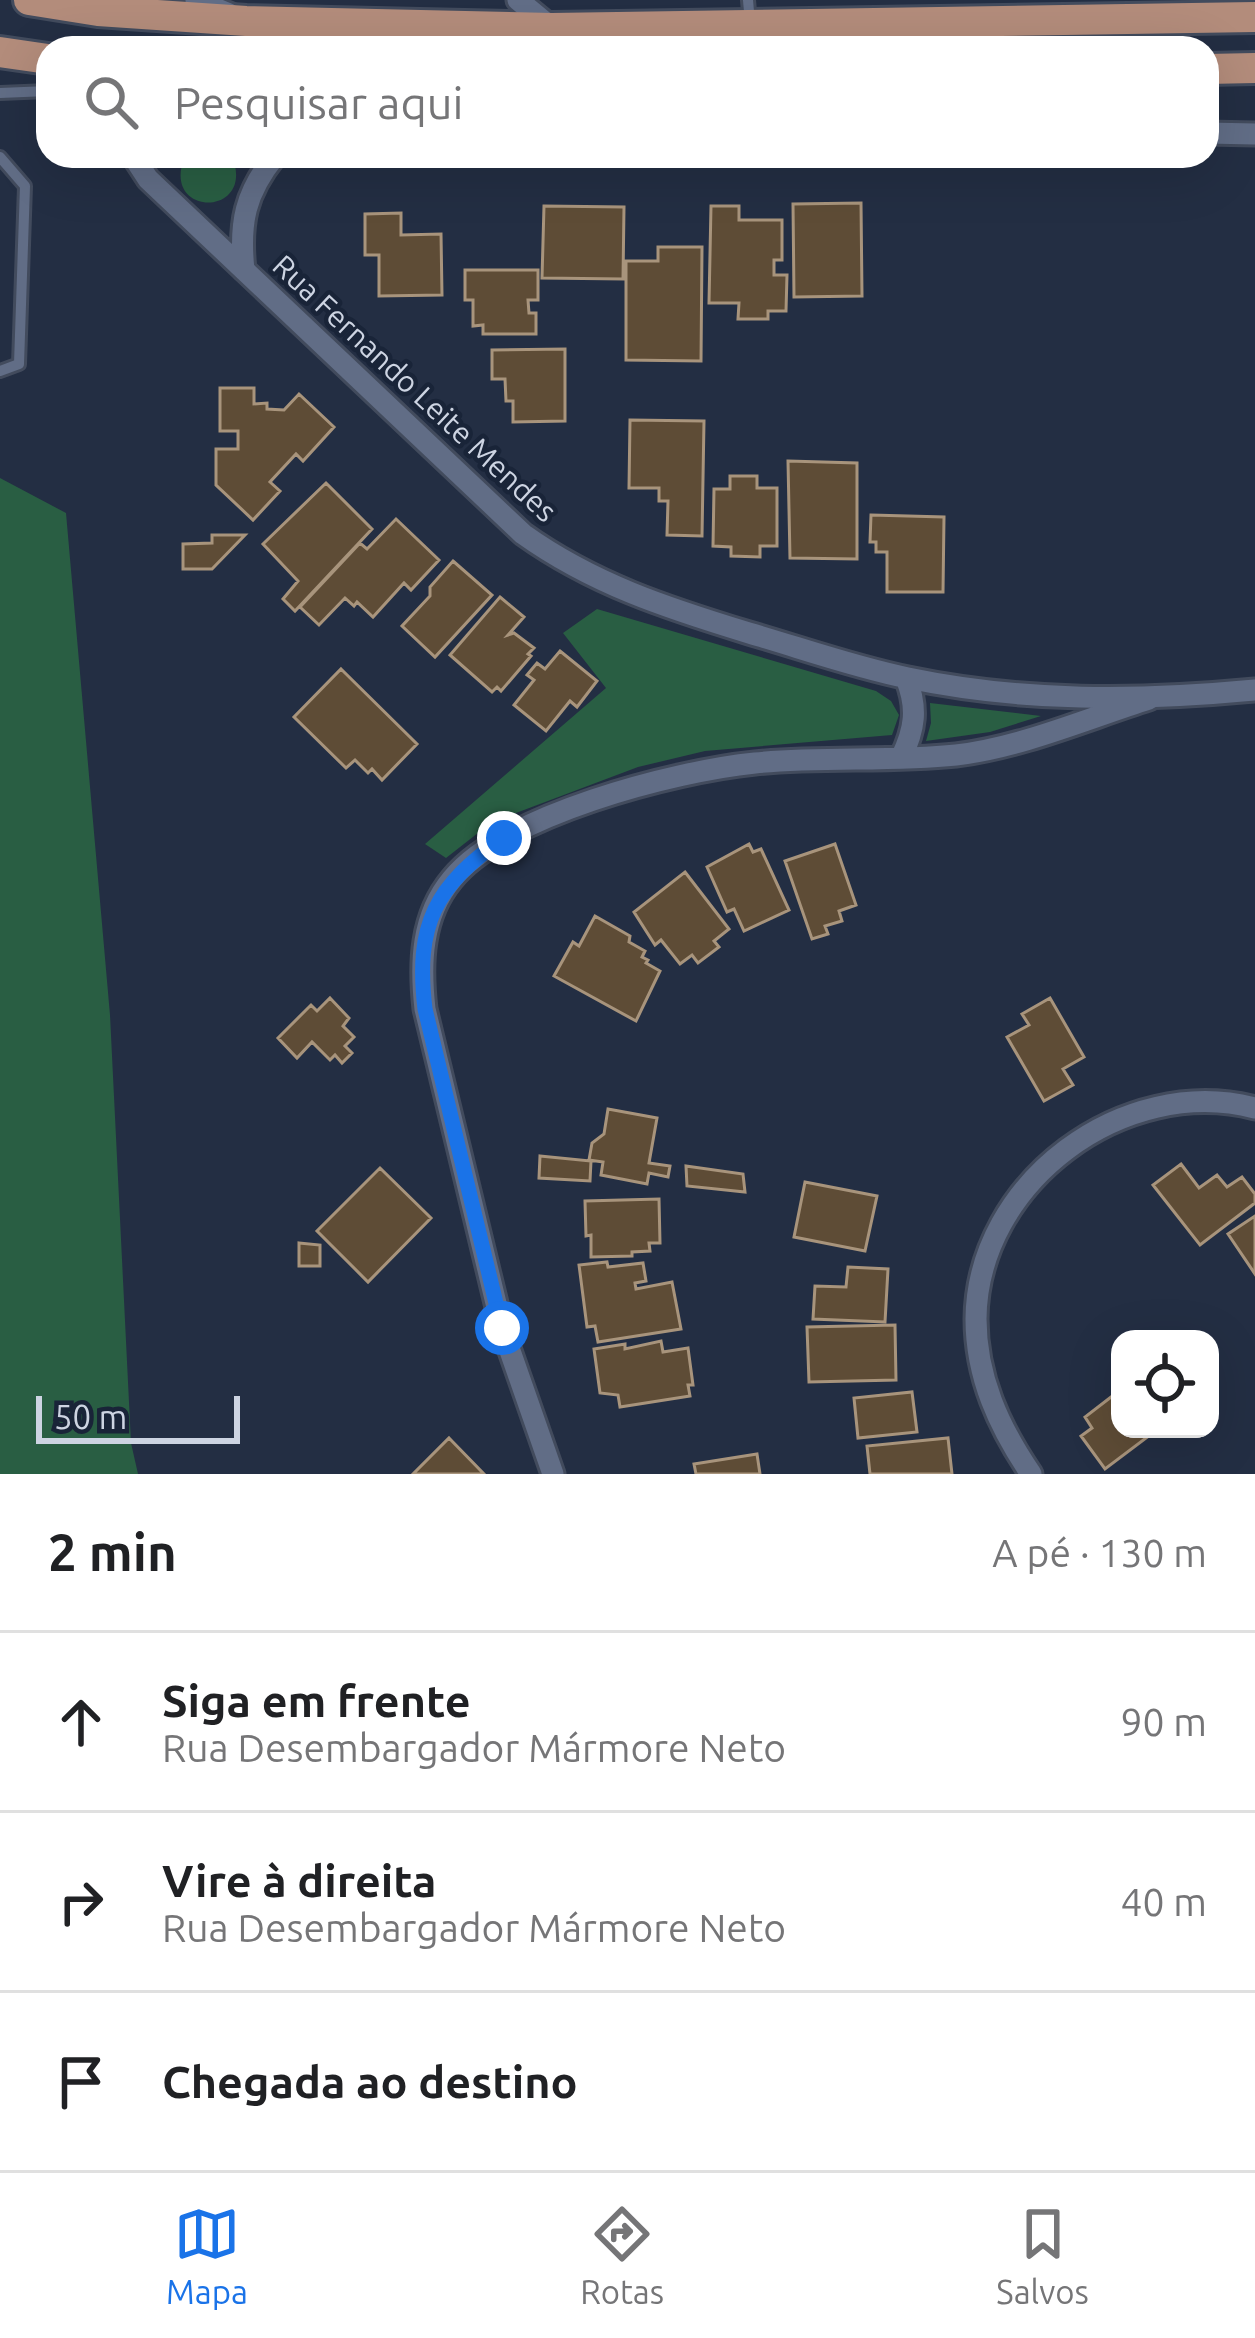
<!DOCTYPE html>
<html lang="pt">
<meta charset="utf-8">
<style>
:root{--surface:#fff;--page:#f2f2f2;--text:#202124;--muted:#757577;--line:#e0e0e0;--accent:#1a73e8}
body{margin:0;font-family:Ubuntu,sans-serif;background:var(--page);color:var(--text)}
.controls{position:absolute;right:36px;bottom:36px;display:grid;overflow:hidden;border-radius:24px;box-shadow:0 12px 48px #0002}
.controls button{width:108px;height:108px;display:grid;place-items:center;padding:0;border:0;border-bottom:3px solid var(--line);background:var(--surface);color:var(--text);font:60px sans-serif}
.scale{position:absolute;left:36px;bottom:30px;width:204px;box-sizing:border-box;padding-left:12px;border:6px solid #cdd4e2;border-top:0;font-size:33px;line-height:42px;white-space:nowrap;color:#cdd4e2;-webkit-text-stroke:9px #192438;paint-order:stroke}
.stop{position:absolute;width:36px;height:36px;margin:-27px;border:9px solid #1a73e8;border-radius:50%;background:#fff}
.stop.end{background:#1a73e8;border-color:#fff;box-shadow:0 3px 12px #0008}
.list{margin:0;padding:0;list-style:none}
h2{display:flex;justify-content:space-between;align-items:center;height:156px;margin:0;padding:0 48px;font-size:51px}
h2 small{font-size:39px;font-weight:400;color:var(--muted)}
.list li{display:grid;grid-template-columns:78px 1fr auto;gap:36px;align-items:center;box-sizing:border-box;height:180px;padding:0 48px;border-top:3px solid var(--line)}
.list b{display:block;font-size:45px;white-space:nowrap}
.list p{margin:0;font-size:39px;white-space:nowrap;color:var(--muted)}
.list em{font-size:39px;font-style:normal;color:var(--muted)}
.icon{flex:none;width:66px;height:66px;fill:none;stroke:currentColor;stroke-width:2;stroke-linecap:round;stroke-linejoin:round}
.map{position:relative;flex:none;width:1255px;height:1474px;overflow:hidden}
.search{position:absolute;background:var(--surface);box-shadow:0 12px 48px #0002;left:36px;right:36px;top:36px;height:132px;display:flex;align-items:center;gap:30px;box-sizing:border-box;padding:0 42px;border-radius:36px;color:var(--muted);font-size:45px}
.sheet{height:696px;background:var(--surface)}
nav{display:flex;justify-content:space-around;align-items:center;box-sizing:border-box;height:168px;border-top:3px solid var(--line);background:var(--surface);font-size:33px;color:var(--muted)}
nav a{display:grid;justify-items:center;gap:6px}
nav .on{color:var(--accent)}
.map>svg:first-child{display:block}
</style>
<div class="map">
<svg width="1255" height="1474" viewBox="0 0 1255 1474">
<rect width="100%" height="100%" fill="#232e43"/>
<path fill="#295e43" d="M 185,156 L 232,156 C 257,218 159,218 185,156 Z
M 0,478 L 66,513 L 110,1015 L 131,1443 L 138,1474 L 0,1474 Z
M 597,609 L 876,691 L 891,701 L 899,715 L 892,735 L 705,751 L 638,767 L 492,822 L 446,858 L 425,844 L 606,688 L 563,633 Z
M 930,703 L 1041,716 L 990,732 L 926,741 L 931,723 Z"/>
<path fill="#5e4c36" stroke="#a8947c" stroke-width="3" d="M 861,203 L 862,296 L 794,297 L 793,204 Z
M 544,206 L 624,207 L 623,279 L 542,278 Z
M 711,206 L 739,206 L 739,220 L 782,220 L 782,260 L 774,260 L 774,275 L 787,275 L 786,311 L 768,311 L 768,319 L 738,319 L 739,303 L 709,303 Z
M 401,213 L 401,235 L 441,234 L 442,295 L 379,296 L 379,255 L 365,255 L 365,214 Z
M 658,247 L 702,247 L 701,361 L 626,360 L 626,261 L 658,261 Z
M 465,270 L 538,270 L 538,300 L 528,300 L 529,313 L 536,313 L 536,334 L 483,334 L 483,325 L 473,326 L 473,300 L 465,300 Z
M 565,349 L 565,421 L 513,422 L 513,401 L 506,401 L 505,379 L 492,379 L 492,350 Z
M 220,388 L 254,388 L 254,404 L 267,403 L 267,409 L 284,410 L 299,394 L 334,427 L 303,461 L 296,454 L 270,482 L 280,491 L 253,520 L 216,485 L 216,449 L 238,449 L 238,431 L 220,431 Z
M 630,420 L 704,421 L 702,536 L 667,535 L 668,501 L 659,501 L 659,488 L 629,488 Z
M 788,461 L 857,463 L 857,559 L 790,558 Z
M 730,476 L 757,476 L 757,488 L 777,488 L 777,546 L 760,546 L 760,557 L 731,556 L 731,547 L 713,546 L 714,489 L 730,489 Z
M 326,483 L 372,529 L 295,611 L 283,599 L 298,581 L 263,544 Z
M 871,515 L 944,517 L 943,592 L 887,592 L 887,552 L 876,552 L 876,542 L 870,542 Z
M 396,519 L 439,560 L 411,590 L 404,583 L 373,617 L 357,602 L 354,606 L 345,598 L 319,625 L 300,607 L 360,543 L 367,549 Z
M 212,535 L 245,535 L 212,569 L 183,569 L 183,544 L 212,543 Z
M 453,561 L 492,595 L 435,657 L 402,626 L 430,596 L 430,587 Z
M 500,597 L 524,617 L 508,635 L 514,633 L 534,648 L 528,654 L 531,656 L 501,691 L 497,687 L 492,692 L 450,655 Z
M 560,651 L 597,681 L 577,707 L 570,701 L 546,731 L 514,705 L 534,680 L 527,675 L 537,663 L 545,669 Z
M 341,669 L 417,744 L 382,780 L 372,769 L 368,773 L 355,760 L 346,768 L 294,717 Z
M 749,844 L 753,852 L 761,849 L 789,910 L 744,931 L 734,909 L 727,912 L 707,867 Z
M 835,844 L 856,905 L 839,911 L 842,921 L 825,926 L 828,934 L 812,939 L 785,861 Z
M 685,872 L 729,929 L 714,941 L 719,947 L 698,963 L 692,955 L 680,964 L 661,940 L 655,945 L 634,912 Z
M 595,916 L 630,936 L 629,942 L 645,951 L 642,957 L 648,960 L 646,963 L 660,971 L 636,1021 L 554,976 L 573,942 L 579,946 Z
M 330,998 L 349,1018 L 343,1026 L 354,1037 L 345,1046 L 352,1053 L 342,1063 L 335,1055 L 330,1060 L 312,1042 L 297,1058 L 278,1038 L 311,1005 L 317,1011 Z
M 1050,998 L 1084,1057 L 1063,1069 L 1073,1085 L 1044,1101 L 1007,1037 L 1029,1025 L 1022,1014 Z
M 608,1109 L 657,1118 L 649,1163 L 670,1166 L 668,1177 L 649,1173 L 647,1184 L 601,1175 L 603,1162 L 589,1160 L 592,1143 L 604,1134 Z
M 540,1156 L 591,1161 L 590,1181 L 539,1178 Z
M 1181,1164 L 1199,1188 L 1217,1175 L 1227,1187 L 1242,1177 L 1255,1194 L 1255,1203 L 1200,1245 L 1153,1185 Z
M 686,1166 L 743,1174 L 745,1192 L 687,1186 Z
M 380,1168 L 431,1218 L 368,1282 L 317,1231 Z
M 805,1182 L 877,1196 L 865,1251 L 794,1237 Z
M 659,1199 L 660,1243 L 649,1243 L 650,1251 L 632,1252 L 632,1256 L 591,1257 L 591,1235 L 586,1236 L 585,1201 Z
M 1255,1216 L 1255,1274 L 1228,1234 Z
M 299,1243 L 320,1245 L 320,1266 L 299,1266 Z
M 607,1262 L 608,1267 L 643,1263 L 646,1281 L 635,1283 L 636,1289 L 672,1282 L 681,1329 L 598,1342 L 595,1326 L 587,1327 L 579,1265 Z
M 848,1267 L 888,1269 L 885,1322 L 813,1319 L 815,1286 L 846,1287 Z
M 895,1325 L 896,1380 L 809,1382 L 807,1327 Z
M 661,1341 L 663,1352 L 688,1348 L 693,1385 L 688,1385 L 690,1396 L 620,1407 L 618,1395 L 600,1393 L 594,1349 L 625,1344 L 625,1349 Z
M 912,1392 L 917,1432 L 858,1438 L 854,1398 Z
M 1115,1394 L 1120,1401 L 1120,1429 L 1158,1429 L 1105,1469 L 1081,1436 L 1092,1428 L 1085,1417 Z
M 449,1438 L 484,1474 L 413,1474 Z
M 948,1438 L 952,1474 L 870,1474 L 867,1446 Z
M 757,1454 L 760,1474 L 696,1474 L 694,1464 Z"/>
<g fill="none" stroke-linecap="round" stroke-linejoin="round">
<g stroke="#424b5d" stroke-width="16">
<path id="service" d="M 748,0 L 750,23
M 0,93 L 48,91
M 0,157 L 25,186 L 19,364 L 0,371"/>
</g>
<g stroke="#424b5d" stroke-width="27">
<path id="minor" d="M 196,0 L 229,14
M 518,0 L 552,28
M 1207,133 L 1255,134
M 133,156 L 148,179 L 523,534 C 593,584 667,608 749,633 C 801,648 854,667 908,678 C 1023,702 1139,701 1255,690
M 244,270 C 239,223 245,193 275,156
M 901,758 C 915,729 918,708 906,678
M 553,1474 L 502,1328 L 425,1009 C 420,964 421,916 452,879 C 504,815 675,771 755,763 C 822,756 889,762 956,755 C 1022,747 1086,719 1149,699
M 1031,1474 C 999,1427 976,1377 976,1319 C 977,1182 1124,1074 1255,1108"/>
</g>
<g stroke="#424b5d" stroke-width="36">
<path id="primary" d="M 29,0 L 98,11 L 246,21 L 552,28 L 1255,17
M 0,52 L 48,59
M 1207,69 L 1255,68"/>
</g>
<use href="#service" stroke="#616d86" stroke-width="10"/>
<use href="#minor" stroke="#616d86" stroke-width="21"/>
<use href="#primary" stroke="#b38c7b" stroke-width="30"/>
</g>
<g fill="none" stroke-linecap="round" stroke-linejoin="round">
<path stroke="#1a73e8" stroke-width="15" d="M 502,1328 L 425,1009 C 415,924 435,886 504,838"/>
</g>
<g text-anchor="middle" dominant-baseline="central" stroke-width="9" stroke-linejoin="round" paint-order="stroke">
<g font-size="30" fill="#cdd4e2" stroke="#192438">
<text transform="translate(415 388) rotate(43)">Rua Fernando Leite Mendes</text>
</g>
</g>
</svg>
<div class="controls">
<button><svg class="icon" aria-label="locate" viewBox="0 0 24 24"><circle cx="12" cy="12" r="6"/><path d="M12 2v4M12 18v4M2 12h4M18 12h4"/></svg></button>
</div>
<div class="scale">50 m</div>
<div class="stop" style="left:502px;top:1328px"></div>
<div class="stop end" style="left:504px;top:838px"></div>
<div class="search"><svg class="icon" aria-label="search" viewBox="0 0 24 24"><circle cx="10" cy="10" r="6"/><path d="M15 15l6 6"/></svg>Pesquisar aqui</div>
</div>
<section class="sheet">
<h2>2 min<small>A pé · 130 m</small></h2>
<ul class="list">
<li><svg class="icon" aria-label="ahead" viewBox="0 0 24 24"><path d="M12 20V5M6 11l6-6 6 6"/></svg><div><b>Siga em frente</b><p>Rua Desembargador Mármore Neto</p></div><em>90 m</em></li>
<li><svg class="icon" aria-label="right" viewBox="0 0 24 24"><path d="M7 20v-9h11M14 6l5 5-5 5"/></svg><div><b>Vire à direita</b><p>Rua Desembargador Mármore Neto</p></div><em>40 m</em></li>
<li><svg class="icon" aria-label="arrive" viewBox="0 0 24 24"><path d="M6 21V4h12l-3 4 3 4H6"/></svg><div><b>Chegada ao destino</b></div></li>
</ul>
</section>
<nav>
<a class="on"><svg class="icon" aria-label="map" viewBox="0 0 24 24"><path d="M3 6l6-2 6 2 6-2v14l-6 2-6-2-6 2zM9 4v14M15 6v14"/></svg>Mapa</a>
<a><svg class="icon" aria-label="directions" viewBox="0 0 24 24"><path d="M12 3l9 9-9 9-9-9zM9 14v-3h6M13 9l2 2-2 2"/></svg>Rotas</a>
<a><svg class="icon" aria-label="saved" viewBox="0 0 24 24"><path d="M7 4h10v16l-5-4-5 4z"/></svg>Salvos</a>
</nav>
